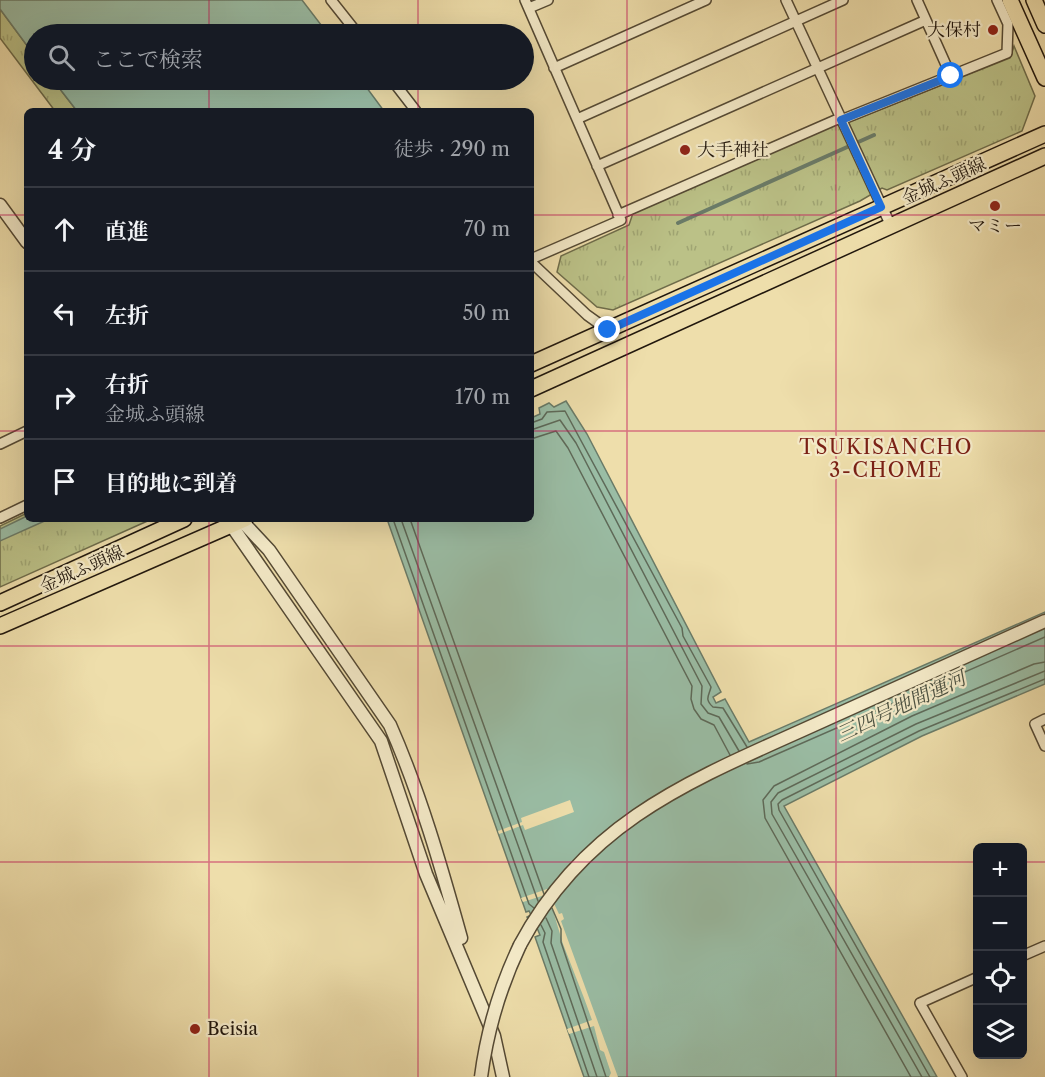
<!DOCTYPE html>
<html lang="ja">
<meta charset="utf-8">
<style>
:root{--surface:#171b24;--page:#20242c;--text:#f1f3f6;--muted:#9ea1a6;--line:#363941}
body{margin:0;font-family:"Libre Caslon Text","Noto Serif JP",serif;background:var(--page);color:var(--text)}
.controls{position:absolute;right:18px;bottom:18px;display:grid;overflow:hidden;border-radius:9px;box-shadow:0 6px 24px #0002}
.controls button{width:54px;height:54px;display:grid;place-items:center;padding:0;border:0;border-bottom:2px solid var(--line);background:var(--surface);color:var(--text);font:30px sans-serif}
.stop{position:absolute;width:18px;height:18px;margin:-14px;border:4px solid #1a73e8;border-radius:50%;background:#fff}
.stop.end{background:#1a73e8;border-color:#fff;box-shadow:0 2px 6px #0008}
.list{margin:0;padding:0;list-style:none}
h2{display:flex;justify-content:space-between;align-items:center;height:78px;margin:0;padding:0 24px;font-size:26px}
h2 small{font-size:20px;font-weight:400;color:var(--muted)}
.list li{display:grid;grid-template-columns:39px 1fr auto;gap:18px;align-items:center;box-sizing:border-box;height:84px;padding:0 24px;border-top:2px solid var(--line)}
.list b{display:block;font-size:22px;white-space:nowrap}
.list p{margin:0;font-size:20px;white-space:nowrap;color:var(--muted)}
.list em{font-size:20px;font-style:normal;color:var(--muted)}
.icon{flex:none;width:33px;height:33px;fill:none;stroke:currentColor;stroke-width:2;stroke-linecap:round;stroke-linejoin:round}
.map{position:relative;flex:none;width:1045px;height:1077px;overflow:hidden}
.search{position:absolute;background:var(--surface);box-shadow:0 6px 24px #0002;left:24px;top:24px;width:510px;height:66px;display:flex;align-items:center;gap:15px;box-sizing:border-box;padding:0 21px;border-radius:33px;color:var(--muted);font-size:22px}
.panel{position:absolute;background:var(--surface);box-shadow:0 6px 24px #0002;left:24px;top:108px;width:510px;height:414px;border-radius:9px}
.map>svg:first-child{display:block}
</style>
<div class="map">
<svg width="1045" height="1077" viewBox="0 0 1045 1077">
<defs>
<pattern id="park-tufts" width="24" height="20" patternUnits="userSpaceOnUse" patternTransform="scale(1.5)"><rect width="24" height="20" fill="#bbc187"/><path d="M3 7l-1-3M5 7V3M7 7l1-3M15 17l-1-3M17 17v-4M19 17l1-3" fill="none" stroke="#a0a573"/></pattern>
</defs>
<rect width="100%" height="100%" fill="#eedeab"/>
<filter id="stains"><feTurbulence type="fractalNoise" baseFrequency=".00333" numOctaves="4"/><feColorMatrix values="0 0 0 0 .2 0 0 0 0 .09 0 0 0 0 .02 0 0 0 .5 -.17"/></filter>
<radialGradient id="worn" r=".72"><stop offset=".6" stop-color="#630" stop-opacity="0"/><stop offset="1" stop-color="#630" stop-opacity=".3"/></radialGradient>
<path fill="url(#park-tufts)" stroke="#6e6c4a" stroke-width="1.5" d="M 0,9 L 34,55 L 34,80 L 53,80 L 77,111 L 55,111 L 0,38 Z
M 1014,46 L 1035,96 L 1022,131 L 887,190 L 882,188 L 860,201 L 613,310 L 597,307 L 557,272 L 561,256 L 629,225 L 633,213 L 825,127 L 854,120 L 1010,58 Z
M 27,513 L 27,519 L 152,519 L 0,587 L 0,526 Z"/>
<path fill="#9abda5" stroke="#6a7b68" stroke-width="1.5" d="M 0,0 L 302,0 L 328,34 L 34,34 L 34,55 L 0,9 Z
M 53,80 L 361,80 L 384,111 L 77,111 Z
M 566,401 L 587,434 L 721,692 L 713,697 L 716,703 L 725,699 L 749,742 L 1045,612 L 1045,684 L 922,736 L 784,806 L 937,1077 L 584,1077 L 535,937 L 540,935 L 537,928 L 533,929 L 527,917 L 531,915 L 529,911 L 526,912 L 387,519 L 531,519 L 531,418 L 540,414 L 539,408 L 549,403 L 554,407 Z
M 27,516 L 27,519 L 49,519 L 0,541 L 0,529 Z"/>
<path fill="#eedeab" d="M 570,800 L 574,812 L 525,830 L 523,825 L 499,834 L 498,831 L 522,822 L 521,818 Z
M 547,889 L 559,914 L 562,913 L 564,919 L 561,921 L 618,1077 L 609,1077 L 611,1073 L 604,1052 L 600,1050 L 594,1026 L 569,1034 L 567,1029 L 592,1020 L 584,998 L 563,944 L 548,894 L 523,902 L 521,898 Z"/>
<g fill="none" stroke-linecap="round" stroke-linejoin="round">
<path stroke="#5e6a59" stroke-width="1.5" d="M 531,423 L 542,419 L 547,412 L 565,411 L 682,628 L 683,636 L 711,687 C 709,696 704,699 713,707 L 723,708 L 747,747
M 531,430 L 560,420 L 576,443 L 702,686 L 701,704 L 708,713 L 719,717 L 739,751
M 531,439 L 556,431 L 568,448 L 692,686 L 691,699 L 694,709 L 701,719 L 714,725 L 730,755
M 393,519 L 529,904 L 534,908
M 401,519 L 538,901
M 410,519 L 544,894
M 747,764 L 759,762 L 1045,637
M 552,908 L 561,929 L 561,942 L 606,1077
M 546,918 L 552,931 L 551,943 L 597,1077
M 541,925 L 545,933 L 543,942 L 589,1077
M 911,1077 L 765,818 L 763,800 L 774,786 L 912,716 L 1034,664 L 1045,662
M 922,1077 L 772,814 L 771,802 L 778,793 L 916,724 L 1045,671
M 930,1077 L 779,810 L 778,804 L 782,800 L 919,731 L 1045,679"/>
<path stroke="#6a7b68" stroke-width="4" d="M 678,223 L 874,135"/>
<g stroke="#544934" stroke-width="12">
<path id="minor" d="M 331,0 L 358,34
M 525,0 L 621,220 L 531,259
M 786,0 L 891,226
M 917,0 L 951,76
M 529,8 L 548,0
M 554,68 L 706,0
M 392,80 L 416,111
M 577,119 L 843,0
M 841,120 L 1007,53 L 1008,24 L 997,0
M 597,166 L 926,20
M 618,215 L 840,118
M 531,262 L 587,315 L 608,330
M 0,444 L 27,431
M 0,518 L 27,505
M 1045,719 L 1035,724 L 1045,746
M 1022,956 L 1045,946
M 962,1077 L 920,1003 L 978,977"/>
</g>
<g stroke="#544934" stroke-width="15">
<path id="tertiary" d="M 0,205 L 27,242
M 227,519 L 381,741 L 426,874 L 494,1036 L 503,1077
M 240,519 L 269,550 L 390,725 C 420,793 441,866 461,938
M 520,945 C 589,816 700,777 825,720 C 898,687 972,654 1045,621"/>
</g>
<g stroke="#21170d" stroke-width="18">
<path id="primary" d="M 1010,0 L 1045,78
M 1034,0 L 1045,25
M 531,364 L 1045,134
M 531,389 L 1045,156
M 0,603 L 184,519
M 0,626 L 245,519"/>
</g>
<use href="#minor" stroke="#f4eac8" stroke-width="9"/>
<use href="#tertiary" stroke="#f4eac8" stroke-width="12"/>
<use href="#primary" stroke="#eedeab" stroke-width="15"/>
<g stroke="#544934" stroke-width="15" stroke-linecap="butt">
<path id="tertiary-bridge" d="M 481,1077 C 487,1031 500,987 520,945"/>
</g>
<use href="#tertiary-bridge" stroke="#f4eac8" stroke-width="12"/>
</g>
<g fill="none" stroke-linecap="round" stroke-linejoin="round">
<path stroke="#1a73e8" stroke-width="8" d="M 608,330 L 881,207 L 841,120 L 951,76"/>
</g>
<path fill="none" stroke="#c2185b" stroke-width="1.5" stroke-opacity="0.55" d="M 209,0 L 209,34M 418,0 L 418,34M 627,0 L 627,1077M 836,0 L 836,1077M 209,80 L 209,111M 418,80 L 418,111M 0,215 L 27,215M 531,215 L 1045,215M 0,431 L 27,431M 531,431 L 1045,431M 209,519 L 209,1077M 418,519 L 418,1077M 0,646 L 1045,646M 0,862 L 978,862M 1022,862 L 1045,862"/>
<g fill="#8f2418" stroke="#f4eac8" stroke-width="2">
<circle cx="993" cy="30" r="6"/>
<circle cx="685" cy="150" r="6"/>
<circle cx="995" cy="206" r="6"/>
<circle cx="195" cy="1029" r="6"/>
</g>
<g text-anchor="middle" dominant-baseline="central" stroke-width="4.5" stroke-linejoin="round" paint-order="stroke">
<g font-size="18" fill="#21170d" stroke="#f4eac8" text-anchor="start">
<text x="981" y="30" text-anchor="end">大保村</text>
<text x="697" y="150">大手神社</text>
<text x="995" y="226" text-anchor="middle">マミー</text>
<text x="207" y="1029">Beisia</text>
</g>
<g font-size="18" fill="#21170d" stroke="#f4eac8">
<text transform="translate(944 181) rotate(-24)">金城ふ頭線</text>
<text transform="translate(82 569) rotate(-24)">金城ふ頭線</text>
</g>
<g font-size="20" letter-spacing="1.5" fill="#7a1f14" stroke="#f4eac8">
<text x="886" y="447">TSUKISANCHO<tspan x="886" dy="23">3-CHOME</tspan></text>
</g>
<g font-size="20" font-style="italic" fill="#4b5142" stroke="#f4eac8">
<text transform="translate(901 706) rotate(-25)">三四号地間運河</text>
</g>
</g>
<rect width="100%" height="100%" filter="url(#stains)"/>
<rect width="100%" height="100%" fill="url(#worn)"/>
</svg>
<div class="controls">
<button>+</button>
<button>−</button>
<button><svg class="icon" aria-label="locate" viewBox="0 0 24 24"><circle cx="12" cy="12" r="6"/><path d="M12 2v4M12 18v4M2 12h4M18 12h4"/></svg></button>
<button><svg class="icon" aria-label="layers" viewBox="0 0 24 24"><path d="M12 4l9 5-9 5-9-5zM3 14l9 5 9-5"/></svg></button>
</div>
<div class="stop" style="left:951px;top:76px"></div>
<div class="stop end" style="left:608px;top:330px"></div>
<div class="search"><svg class="icon" aria-label="search" viewBox="0 0 24 24"><circle cx="10" cy="10" r="6"/><path d="M15 15l6 6"/></svg>ここで検索</div>
<section class="panel">
<h2>4 分<small>徒歩 · 290 m</small></h2>
<ul class="list">
<li><svg class="icon" aria-label="ahead" viewBox="0 0 24 24"><path d="M12 20V5M6 11l6-6 6 6"/></svg><div><b>直進</b></div><em>70 m</em></li>
<li><svg class="icon" aria-label="left" viewBox="0 0 24 24"><path d="M17 20v-9H6M10 6l-5 5 5 5"/></svg><div><b>左折</b></div><em>50 m</em></li>
<li><svg class="icon" aria-label="right" viewBox="0 0 24 24"><path d="M7 20v-9h11M14 6l5 5-5 5"/></svg><div><b>右折</b><p>金城ふ頭線</p></div><em>170 m</em></li>
<li><svg class="icon" aria-label="arrive" viewBox="0 0 24 24"><path d="M6 21V4h12l-3 4 3 4H6"/></svg><div><b>目的地に到着</b></div></li>
</ul>
</section>
</div>
